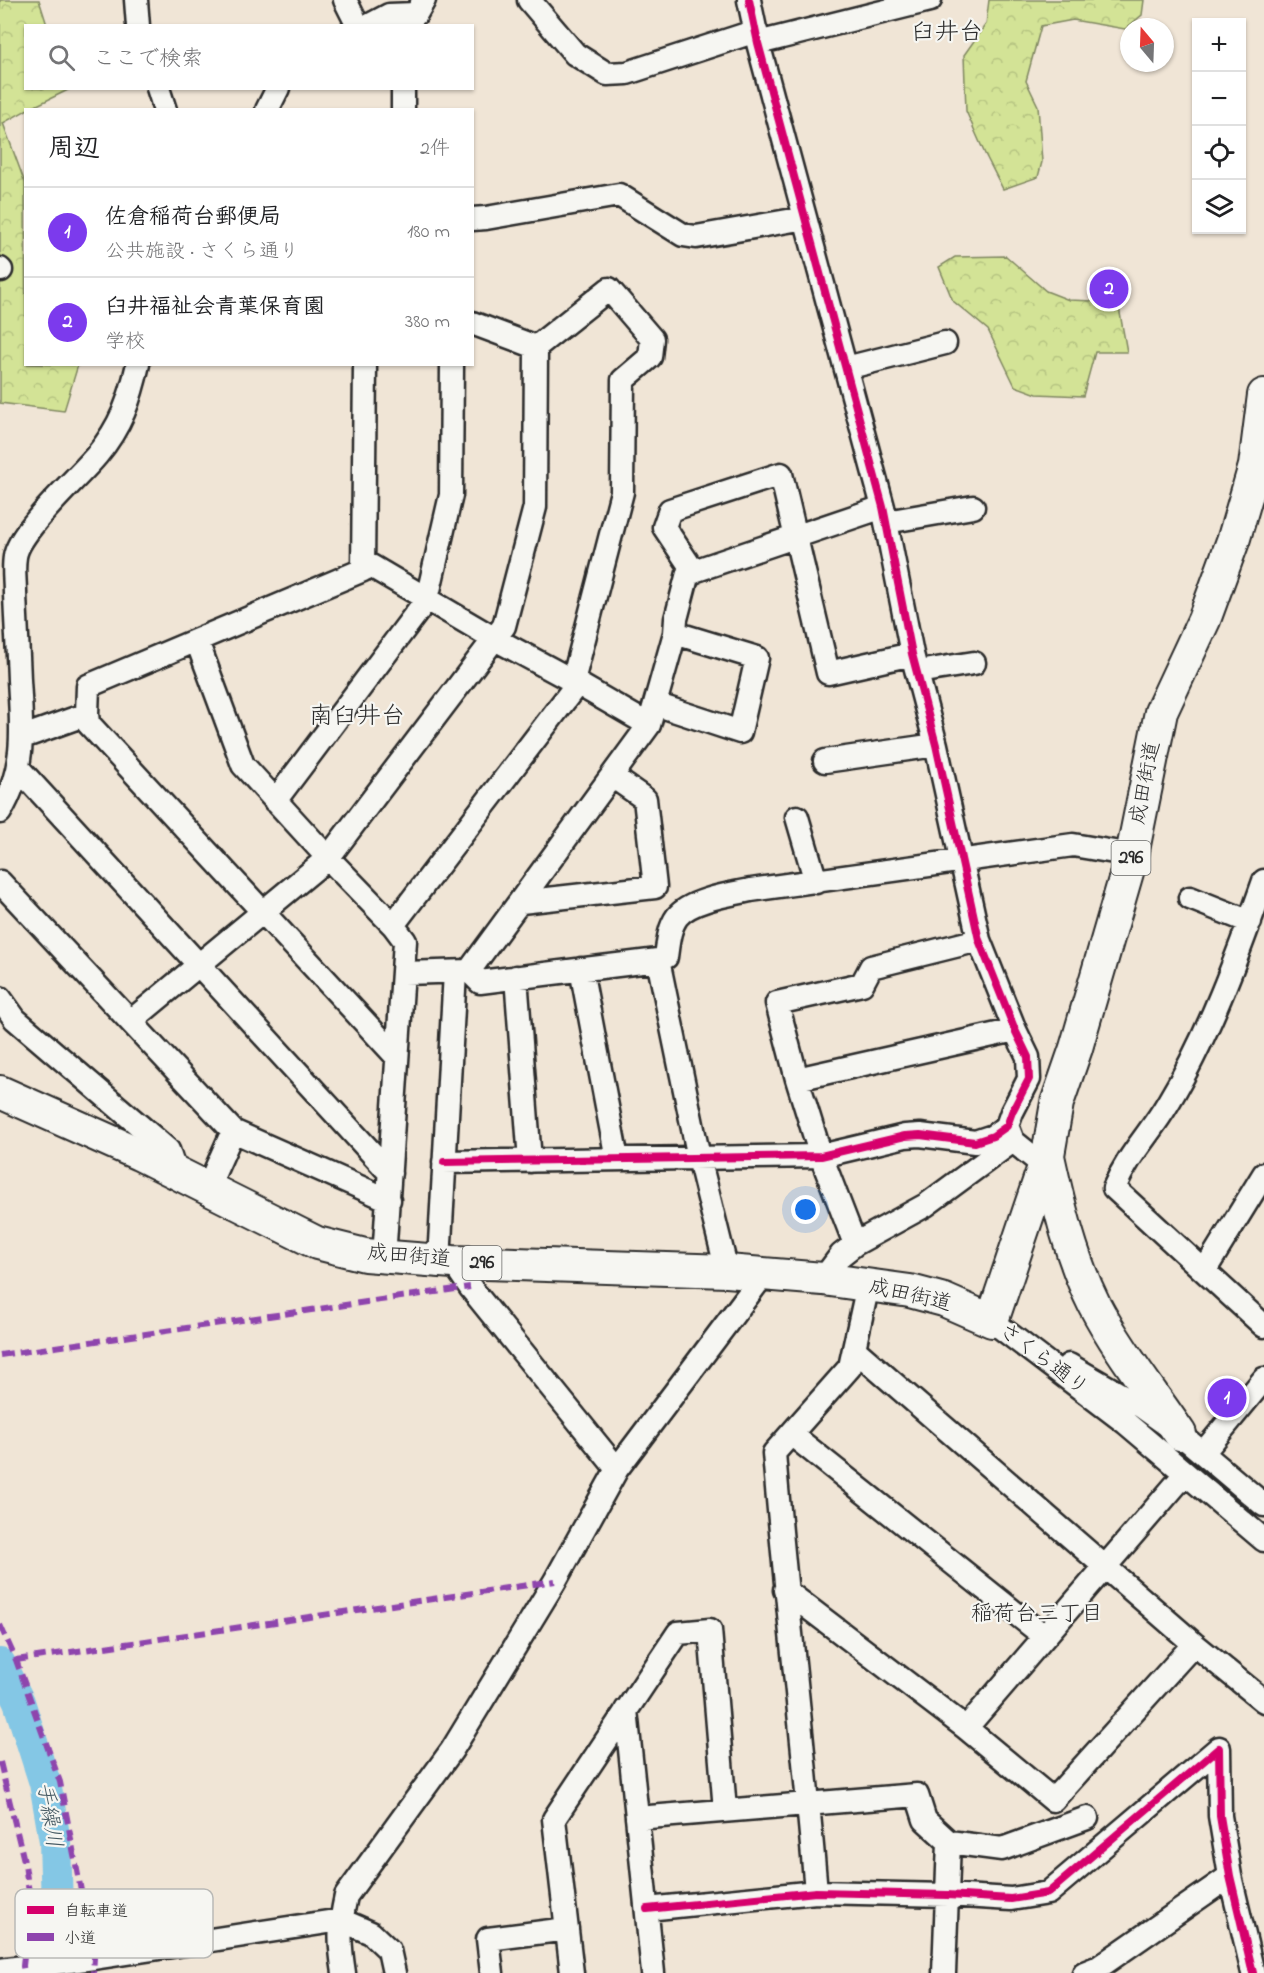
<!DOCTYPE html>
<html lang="ja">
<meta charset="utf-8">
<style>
:root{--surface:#fff;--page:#f6f6f6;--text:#202124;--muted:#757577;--line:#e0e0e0;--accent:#7c3aed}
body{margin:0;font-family:"Indie Flower","Klee One",sans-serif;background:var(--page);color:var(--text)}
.controls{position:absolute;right:18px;top:18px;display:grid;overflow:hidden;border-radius:0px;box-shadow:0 2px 4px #0004}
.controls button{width:54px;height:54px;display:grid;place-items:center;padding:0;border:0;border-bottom:2px solid var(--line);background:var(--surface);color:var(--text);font:30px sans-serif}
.compass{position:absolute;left:1120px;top:18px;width:54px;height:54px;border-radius:50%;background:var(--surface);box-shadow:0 2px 4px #0004;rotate:341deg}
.you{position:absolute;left:806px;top:1210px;width:21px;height:21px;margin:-15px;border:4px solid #fff;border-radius:50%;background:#1a73e8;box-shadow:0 0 0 9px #1a73e833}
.badge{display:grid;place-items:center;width:39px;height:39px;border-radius:50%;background:var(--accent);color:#fff;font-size:20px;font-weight:700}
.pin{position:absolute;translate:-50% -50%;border:3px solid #fff;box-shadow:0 2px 6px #0006}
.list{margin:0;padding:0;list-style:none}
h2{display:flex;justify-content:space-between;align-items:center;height:78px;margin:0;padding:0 24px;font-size:26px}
h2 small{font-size:20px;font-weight:400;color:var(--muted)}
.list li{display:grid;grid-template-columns:39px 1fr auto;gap:18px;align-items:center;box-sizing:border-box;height:90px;padding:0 24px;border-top:2px solid var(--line)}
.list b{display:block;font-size:22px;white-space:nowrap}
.list p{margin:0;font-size:20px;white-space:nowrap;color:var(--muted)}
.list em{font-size:20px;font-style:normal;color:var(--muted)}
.icon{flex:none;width:33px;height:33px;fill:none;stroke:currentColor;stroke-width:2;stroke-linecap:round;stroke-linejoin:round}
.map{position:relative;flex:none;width:1264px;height:1973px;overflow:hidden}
.search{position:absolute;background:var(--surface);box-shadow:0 2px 4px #0004;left:24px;top:24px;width:450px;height:66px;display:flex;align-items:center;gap:15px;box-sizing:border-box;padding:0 21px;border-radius:0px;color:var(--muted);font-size:22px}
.panel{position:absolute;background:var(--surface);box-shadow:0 2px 4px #0004;left:24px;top:108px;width:450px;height:258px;border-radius:0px}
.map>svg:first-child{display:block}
</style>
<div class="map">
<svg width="1264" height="1973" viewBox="0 0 1264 1973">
<defs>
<pattern id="forest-crowns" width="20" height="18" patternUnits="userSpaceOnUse" patternTransform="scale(1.5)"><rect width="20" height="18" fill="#d3e396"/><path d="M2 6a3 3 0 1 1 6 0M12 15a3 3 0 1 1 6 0" fill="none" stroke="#b5c381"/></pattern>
</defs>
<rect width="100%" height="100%" fill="#f0e5d6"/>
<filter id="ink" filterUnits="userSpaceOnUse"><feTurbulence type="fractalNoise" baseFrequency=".0167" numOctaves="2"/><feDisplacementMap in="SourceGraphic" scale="12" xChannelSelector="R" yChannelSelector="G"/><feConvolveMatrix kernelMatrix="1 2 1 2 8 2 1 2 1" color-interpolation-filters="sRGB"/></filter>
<g filter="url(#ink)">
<path fill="url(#forest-crowns)" stroke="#7f8760" stroke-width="1.5" d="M 0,0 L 39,0 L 47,25 L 26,26 L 26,88 L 70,89 L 29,109 L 26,110 L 25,111 L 3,123 L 25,183 L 26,364 L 78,365 L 64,411 L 0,403 Z
M 989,0 L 1144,0 L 1142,15 L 1125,29 L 1073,20 L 1041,26 L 1026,81 L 1038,106 L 1042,162 L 1038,177 L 1003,189 L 985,154 L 966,111 L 964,55 L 986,24 Z
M 1006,256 L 1046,291 L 1069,300 L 1118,302 L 1127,352 L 1095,352 L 1083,396 L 1037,394 L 1015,386 L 988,330 L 953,301 L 939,267 L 955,257 Z"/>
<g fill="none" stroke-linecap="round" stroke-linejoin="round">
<path stroke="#84c7e5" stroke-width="32" d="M 0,1664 L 19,1702 L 45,1783 L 55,1841 L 57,1907 L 60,1926 L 59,1973"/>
<g stroke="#2b2b2b" stroke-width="27">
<path id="minor" d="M 136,0 L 138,26
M 345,0 L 358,26
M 529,0 L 575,54 L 607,74 L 627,73 L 756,31
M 368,26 L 389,15 L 416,14 L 424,0
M 758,43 L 930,0
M 158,88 L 165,110
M 267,110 L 278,88
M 403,110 L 403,88
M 472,219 L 486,218 L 619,195 L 683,235 L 696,237 L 805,218
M 0,269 L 1,270
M 472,323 L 536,347
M 536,347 L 609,289 L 652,339 L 650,357 L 623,380 L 622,492 L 573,681
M 846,368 L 945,343
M 886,522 L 973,507
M 363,570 L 371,566 L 495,639 L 573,681 L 649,725
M 694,572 L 664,527 L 670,510 L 781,474 L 828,673 L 912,654
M 197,641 L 243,765 L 328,858 L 393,925 L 405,941 L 384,1258
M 917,672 L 974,663
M 655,704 L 740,732 L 757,658 L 675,633
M 87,714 L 88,723 L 397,1057
M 23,737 L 87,714 L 88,686 L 363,570 L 365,364
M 825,761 L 936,745
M 19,769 L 390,1173
M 275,801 L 427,599 L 451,495 L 452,364
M 0,812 C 26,769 22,728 19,680 C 18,651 16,622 15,593 C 15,581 13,568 15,557 C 18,531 79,477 97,455 C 121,426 130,400 138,364
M 797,817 L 816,882
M 1264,881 C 1238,955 1208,1037 1168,1103 C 1150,1134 1129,1153 1114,1188 L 1264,1326
M 0,882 L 233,1131 L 389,1200
M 1190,898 L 1250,922
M 521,902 L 655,887 L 645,799 L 612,776
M 393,925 L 577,684
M 658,960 L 666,957 C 668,943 669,928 677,917 C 690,900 731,894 751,890 L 1073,845 L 1132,855
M 581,969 L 617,1159
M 469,971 L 480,982 L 658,960 L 699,1158 L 727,1271
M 404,973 L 469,971 L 649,725 L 675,633 L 676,619 L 688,573 L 883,507
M 516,977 L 530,1161
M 0,998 L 15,1019 L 168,1150 L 175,1171
M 131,1021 L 328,858 L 504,626 L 535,507 L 536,347
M 797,1079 L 1015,1030
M 1008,1128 L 1013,1141 L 1044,1166
M 444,1162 L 821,1156 L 905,1136 L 920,1135 L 975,1142 L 993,1136 L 1007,1126 L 1012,1112 L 1029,1079 L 1028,1057 L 1015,1030 L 979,940 L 936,745 L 912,654 L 883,507 L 758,43 L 749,0
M 208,1187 L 233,1131
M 855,1244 L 821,1156 L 797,1079 L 777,1003 L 862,984 L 871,967 L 979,940
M 439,1261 L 455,972
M 453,1262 L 470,1287 L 617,1469
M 1205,1270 L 1264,1174
M 823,1279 L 841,1255 L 855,1244 L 926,1205 L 1013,1141
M 992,1321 L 1126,1423 L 1264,1540
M 854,1349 L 1194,1644 L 1264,1701
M 1069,1365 L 1142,1407 L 1180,1434 L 1264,1505
M 791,1434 L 1044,1636
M 1203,1453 L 1264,1379
M 785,1590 L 966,1728 L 1053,1800 L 1194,1644
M 626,1710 L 653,1973
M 966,1728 L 1185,1474
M 637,1818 L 917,1795 L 925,1820 L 949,1842 L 1002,1849 L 1087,1818
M 816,1892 C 804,1746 786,1600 774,1453 L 850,1367 L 868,1285
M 647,1909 L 816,1892 L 947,1895 L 1011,1899 L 1048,1893 L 1219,1748 L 1220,1816 L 1230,1876 L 1253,1973
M 0,1970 L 94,1958 L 341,1920 L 371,1933 L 389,1950 L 394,1973
M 344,1973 C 339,1941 339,1928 346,1896 L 452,1750 L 555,1581 L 617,1469 L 764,1274
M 492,1973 L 488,1939 L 567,1929
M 572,1973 L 554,1819 L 678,1633 L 710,1630 L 725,1810
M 944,1973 L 949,1842
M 1084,1973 L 1099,1967 L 1230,1876"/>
</g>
<g stroke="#2b2b2b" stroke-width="36">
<path id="highway" d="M 0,1092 L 139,1154 L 317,1243 L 365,1255 L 453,1262 L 727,1271 L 823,1279 L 910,1291 L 944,1300 L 992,1321 L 1048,1155 L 1057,1103 L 1076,1048 L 1132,855 L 1161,712 L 1204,620 L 1234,538 L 1255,466 L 1264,395
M 1048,1156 C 1059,1206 1071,1258 1094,1304 C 1118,1350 1151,1391 1180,1434"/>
</g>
<use href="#minor" stroke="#f6f6f2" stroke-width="22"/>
<use href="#highway" stroke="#f6f6f2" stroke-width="32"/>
<path stroke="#8e44ad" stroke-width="6" stroke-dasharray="12 6" stroke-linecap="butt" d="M 0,1355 L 470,1287
M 0,1625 L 16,1660 L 60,1782 L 94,1958 L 93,1973
M 16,1660 L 555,1581
M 0,1762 L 25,1865 L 30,1899 L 23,1966 L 24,1973"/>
<g stroke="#f6f6f2" stroke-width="11">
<path id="cycleway" d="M 444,1162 L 821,1156 L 905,1136 L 920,1135 L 975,1142 L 993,1136 L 1007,1126 L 1012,1112 L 1029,1079 L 1028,1057 L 1015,1030 L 979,940 L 936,745 L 912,654 L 883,507 L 758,43 L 749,0
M 647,1909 L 816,1892 L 947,1895 L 1011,1899 L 1048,1893 L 1219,1748 L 1220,1816 L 1230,1876 L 1253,1973"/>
</g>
<use href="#cycleway" stroke="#d6006c" stroke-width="8"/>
</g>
</g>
<g text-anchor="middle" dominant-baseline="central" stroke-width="4.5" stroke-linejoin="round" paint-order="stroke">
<g fill="#f6f6f2" stroke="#686867" stroke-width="1.5">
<rect x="1111.5" y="841" width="39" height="34" rx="4.5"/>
<rect x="462.5" y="1246" width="39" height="34" rx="4.5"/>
</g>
<g font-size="20" font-weight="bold" fill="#2b2b2b">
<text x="1131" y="858">296</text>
<text x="482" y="1263">296</text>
</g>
<g font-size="21" fill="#2b2b2b" stroke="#f6f6f2">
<text transform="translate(1146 783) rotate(-79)">成田街道</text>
<text transform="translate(409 1257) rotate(5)">成田街道</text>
<text transform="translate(910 1296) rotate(13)">成田街道</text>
<text transform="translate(1043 1360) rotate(37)">さくら通り</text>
</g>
<g font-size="22" fill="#2b2b2b" stroke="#f6f6f2">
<text x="1037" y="1615">稲荷台三丁目</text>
</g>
<g font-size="22" font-style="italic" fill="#465a63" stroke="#f6f6f2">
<text transform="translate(48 1815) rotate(81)">手繰川</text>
</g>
<g font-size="24" fill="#2b2b2b" stroke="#f6f6f2">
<text x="947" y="33">臼井台</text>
<text x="357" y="717">南臼井台</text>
</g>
</g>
<rect x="15" y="1889" width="198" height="69" rx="9" fill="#f6f6f2" stroke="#b9b9b6" stroke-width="1.5"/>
<rect x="27" y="1906" width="27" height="8" fill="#d6006c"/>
<rect x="27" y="1933" width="27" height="8" fill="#8e44ad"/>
<g font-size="16" fill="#2b2b2b">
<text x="64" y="1916">自転車道</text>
<text x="64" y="1943">小道</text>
</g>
</svg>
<div class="controls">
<button>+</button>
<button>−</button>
<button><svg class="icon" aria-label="locate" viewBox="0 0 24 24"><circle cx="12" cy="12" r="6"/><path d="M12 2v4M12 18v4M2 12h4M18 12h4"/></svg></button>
<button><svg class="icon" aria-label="layers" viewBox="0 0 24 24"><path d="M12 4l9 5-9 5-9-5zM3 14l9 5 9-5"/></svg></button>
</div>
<svg class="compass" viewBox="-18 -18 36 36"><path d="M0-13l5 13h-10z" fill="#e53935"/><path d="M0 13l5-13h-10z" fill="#757577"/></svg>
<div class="you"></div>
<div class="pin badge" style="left:1227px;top:1398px">1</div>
<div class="pin badge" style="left:1109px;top:289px">2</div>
<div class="search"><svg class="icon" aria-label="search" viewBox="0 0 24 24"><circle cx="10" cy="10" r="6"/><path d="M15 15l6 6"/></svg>ここで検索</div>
<section class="panel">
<h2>周辺<small>2件</small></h2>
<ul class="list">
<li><span class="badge">1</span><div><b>佐倉稲荷台郵便局</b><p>公共施設 · さくら通り</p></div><em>180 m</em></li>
<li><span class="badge">2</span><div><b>臼井福祉会青葉保育園</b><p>学校</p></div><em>380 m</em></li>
</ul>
</section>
</div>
